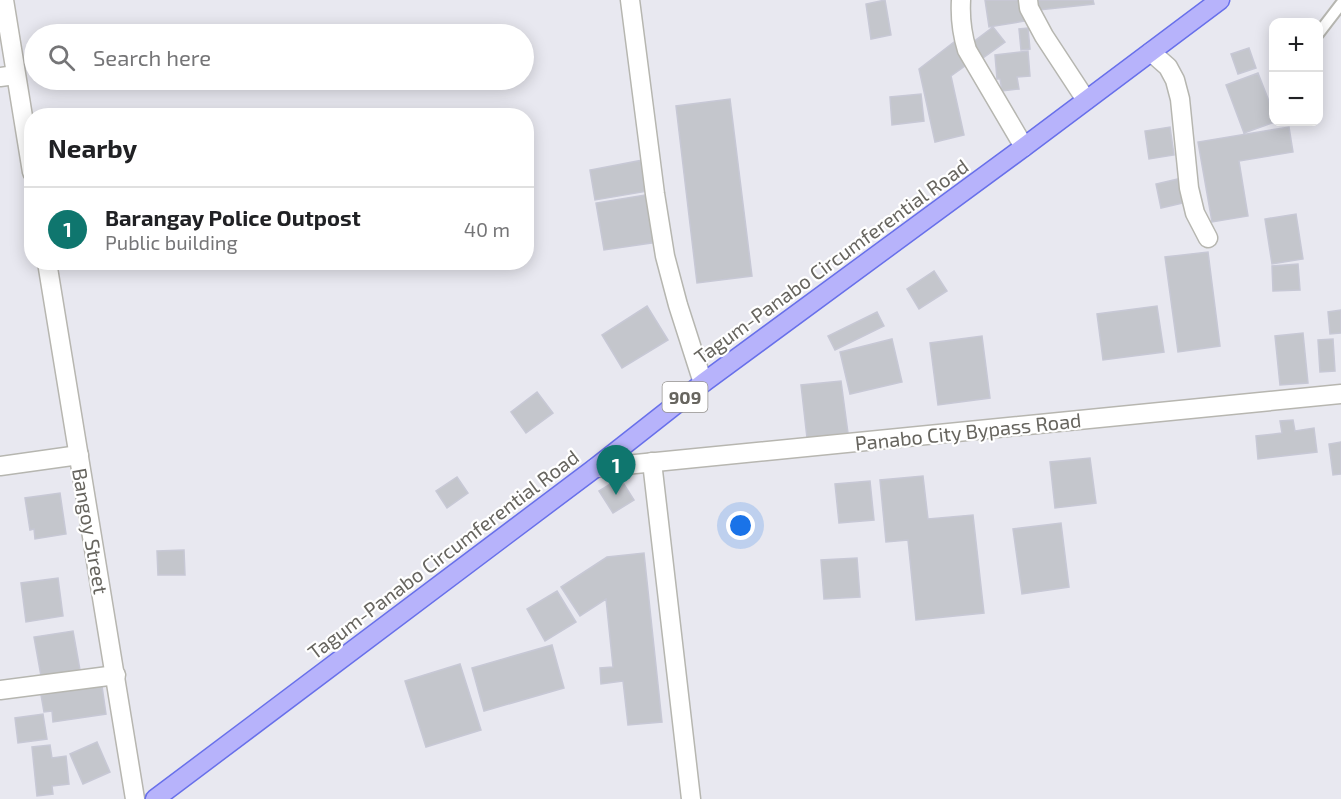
<!DOCTYPE html>
<meta charset="utf-8">
<style>
:root{--surface:#fff;--page:#f2f2f2;--text:#202124;--muted:#757577;--line:#e0e0e0;--accent:#0f766e}
body{margin:0;font-family:"Exo 2",sans-serif;background:var(--page);color:var(--text)}
.controls{position:absolute;right:18px;top:18px;display:grid;overflow:hidden;border-radius:12px;box-shadow:0 3px 15px #0003}
.controls button{width:54px;height:54px;display:grid;place-items:center;padding:0;border:0;border-bottom:2px solid var(--line);background:var(--surface);color:var(--text);font:30px sans-serif}
.you{position:absolute;left:741px;top:526px;width:21px;height:21px;margin:-15px;border:4px solid #fff;border-radius:50%;background:#1a73e8;box-shadow:0 0 0 9px #1a73e833}
.badge{display:grid;place-items:center;width:39px;height:39px;border-radius:50%;background:var(--accent);color:#fff;font-size:20px;font-weight:700}
.pin{position:absolute;translate:-50% -50px;filter:drop-shadow(0 2px 3px #0008)}
.pin::after{content:'';position:absolute;top:32px;width:21px;height:18px;background:inherit;clip-path:polygon(0 0,100% 0,50% 100%)}
.list{margin:0;padding:0;list-style:none}
h2{display:flex;justify-content:space-between;align-items:center;height:78px;margin:0;padding:0 24px;font-size:26px}
h2 small{font-size:20px;font-weight:400;color:var(--muted)}
.list li{display:grid;grid-template-columns:39px 1fr auto;gap:18px;align-items:center;box-sizing:border-box;height:84px;padding:0 24px;border-top:2px solid var(--line)}
.list b{display:block;font-size:22px;white-space:nowrap}
.list p{margin:0;font-size:20px;white-space:nowrap;color:var(--muted)}
.list em{font-size:20px;font-style:normal;color:var(--muted)}
.icon{flex:none;width:33px;height:33px;fill:none;stroke:currentColor;stroke-width:2;stroke-linecap:round;stroke-linejoin:round}
.map{position:relative;flex:none;width:1341px;height:799px;overflow:hidden}
.search{position:absolute;background:var(--surface);box-shadow:0 3px 15px #0003;left:24px;top:24px;width:510px;height:66px;display:flex;align-items:center;gap:15px;box-sizing:border-box;padding:0 21px;border-radius:33px;color:var(--muted);font-size:22px}
.panel{position:absolute;background:var(--surface);box-shadow:0 3px 15px #0003;left:24px;top:108px;width:510px;height:162px;border-radius:24px}
.map>svg:first-child{display:block}
</style>
<div class="map">
<svg width="1341" height="799" viewBox="0 0 1341 799">
<rect width="100%" height="100%" fill="#e8e8f0"/>
<path fill="#c4c6cc" stroke="#c7c8d5" stroke-width="1.5" d="M 885,0 L 891,35 L 871,39 L 866,4 Z
M 985,0 L 1022,0 L 1025,21 L 989,27 Z
M 1038,0 L 1093,0 L 1094,4 L 1039,10 Z
M 993,27 L 1005,42 L 983,58 L 972,43 Z
M 1028,28 L 1030,49 L 1021,50 L 1019,29 Z
M 954,42 L 969,63 L 951,76 L 964,135 L 935,142 L 919,69 Z
M 1249,48 L 1256,68 L 1238,74 L 1231,54 Z
M 1028,51 L 1030,76 L 1017,77 L 1019,89 L 1002,91 L 1000,79 L 997,79 L 995,55 Z
M 1258,73 L 1274,114 L 1274,122 L 1275,122 L 1244,133 L 1226,85 Z
M 921,94 L 924,121 L 892,125 L 890,97 Z
M 730,99 L 752,276 L 697,283 L 676,106 Z
M 1170,127 L 1174,155 L 1149,159 L 1145,131 Z
M 1289,127 L 1293,152 L 1239,161 L 1248,216 L 1212,222 L 1198,142 Z
M 643,160 L 648,191 L 595,200 L 590,170 Z
M 1178,179 L 1183,203 L 1161,208 L 1156,184 Z
M 651,194 L 658,242 L 604,250 L 596,203 Z
M 1296,214 L 1303,259 L 1272,264 L 1265,219 Z
M 1208,252 L 1220,346 L 1178,352 L 1165,257 Z
M 1298,264 L 1300,290 L 1273,291 L 1272,266 Z
M 934,271 L 947,291 L 919,309 L 907,289 Z
M 647,306 L 668,340 L 622,368 L 602,335 Z
M 1157,306 L 1164,352 L 1103,360 L 1097,314 Z
M 1341,310 L 1341,333 L 1330,334 L 1328,312 Z
M 877,312 L 884,326 L 835,350 L 828,336 Z
M 1303,333 L 1308,383 L 1280,385 L 1275,336 Z
M 982,336 L 990,398 L 938,405 L 930,343 Z
M 892,339 L 902,382 L 850,394 L 840,352 Z
M 1333,339 L 1335,371 L 1320,372 L 1318,340 Z
M 841,381 L 848,433 L 807,438 L 801,385 Z
M 537,392 L 553,413 L 526,433 L 511,412 Z
M 1293,420 L 1295,431 L 1314,428 L 1317,452 L 1258,459 L 1256,436 L 1282,433 L 1280,421 Z
M 1341,442 L 1341,474 L 1333,475 L 1329,444 Z
M 1090,458 L 1096,503 L 1055,508 L 1050,462 Z
M 923,476 L 928,519 L 973,515 L 984,613 L 916,620 L 908,540 L 886,542 L 880,480 Z
M 457,477 L 468,493 L 447,508 L 436,491 Z
M 620,478 L 634,500 L 613,513 L 599,491 Z
M 870,481 L 874,520 L 839,523 L 835,484 Z
M 60,493 L 66,534 L 35,539 L 34,529 L 30,530 L 25,498 Z
M 1061,523 L 1069,587 L 1022,594 L 1013,529 Z
M 184,550 L 185,575 L 158,575 L 157,551 Z
M 644,553 L 662,722 L 628,725 L 623,681 L 601,684 L 600,668 L 613,667 L 606,599 L 580,616 L 561,587 L 607,557 Z
M 857,558 L 860,597 L 824,599 L 821,560 Z
M 58,578 L 63,616 L 26,622 L 21,583 Z
M 557,591 L 576,622 L 545,641 L 527,609 Z
M 73,631 L 80,670 L 41,676 L 34,637 Z
M 552,645 L 564,688 L 484,711 L 472,668 Z
M 460,664 L 481,730 L 426,747 L 405,681 Z
M 102,686 L 106,714 L 53,722 L 52,711 L 44,712 L 41,695 Z
M 43,714 L 47,739 L 18,743 L 15,718 Z
M 97,742 L 110,772 L 83,784 L 70,754 Z
M 50,745 L 52,758 L 66,756 L 69,784 L 52,786 L 53,794 L 37,796 L 32,747 Z"/>
<g fill="none" stroke-linecap="round" stroke-linejoin="round">
<g stroke="#b6b6b0" stroke-width="14">
<path id="service" d="M 1318,34 L 1341,4"/>
</g>
<g stroke="#b6b6b0" stroke-width="21">
<path id="minor" d="M 630,0 L 655,194 L 665,256 L 678,305 L 703,383
M 961,0 C 960,18 962,34 967,50 L 1024,147
M 1028,0 L 1029,8 L 1044,36 L 1086,100
M 1151,52 L 1168,67 L 1175,80 L 1180,99 L 1189,188 L 1195,213 L 1208,238
M 0,77 L 15,75
M 652,462 L 691,799
M 0,466 L 79,455
M 0,690 L 116,675"/>
</g>
<g stroke="#b7b6b0" stroke-width="21">
<path id="secondary" d="M 4,0 L 32,172
M 47,262 L 135,799
M 595,468 L 1341,394"/>
</g>
<g stroke="#6870ea" stroke-width="21">
<path id="primary" d="M 155,799 L 595,468 L 703,383 L 1024,147 L 1220,0"/>
</g>
<use href="#service" stroke="#fff" stroke-width="10"/>
<use href="#minor" stroke="#fff" stroke-width="18"/>
<use href="#secondary" stroke="#fff" stroke-width="18"/>
<use href="#primary" stroke="#b7b3fb" stroke-width="18"/>
</g>
<g text-anchor="middle" dominant-baseline="central" stroke-width="4.5" stroke-linejoin="round" paint-order="stroke">
<rect fill="#fff" stroke="#95938f" stroke-width="1.5" x="662.5" y="382" width="45" height="30" rx="4.5"/>
<g font-size="18" font-weight="bold" fill="#67655f">
<text x="685" y="397">909</text>
</g>
<g font-size="20" fill="#67655f" stroke="#fff">
<text transform="translate(831 261) rotate(-36)">Tagum-Panabo Circumferential Road</text>
<text transform="translate(968 431) rotate(-6)">Panabo City Bypass Road</text>
<text transform="translate(91 531) rotate(80)">Bangoy Street</text>
<text transform="translate(443 554) rotate(-37)">Tagum-Panabo Circumferential Road</text>
</g>
</g>
</svg>
<div class="controls">
<button>+</button>
<button>−</button>
</div>
<div class="you"></div>
<div class="pin badge" style="left:616px;top:495px">1</div>
<div class="search"><svg class="icon" aria-label="search" viewBox="0 0 24 24"><circle cx="10" cy="10" r="6"/><path d="M15 15l6 6"/></svg>Search here</div>
<section class="panel">
<h2>Nearby<small></small></h2>
<ul class="list">
<li><span class="badge">1</span><div><b>Barangay Police Outpost</b><p>Public building</p></div><em>40 m</em></li>
</ul>
</section>
</div>
